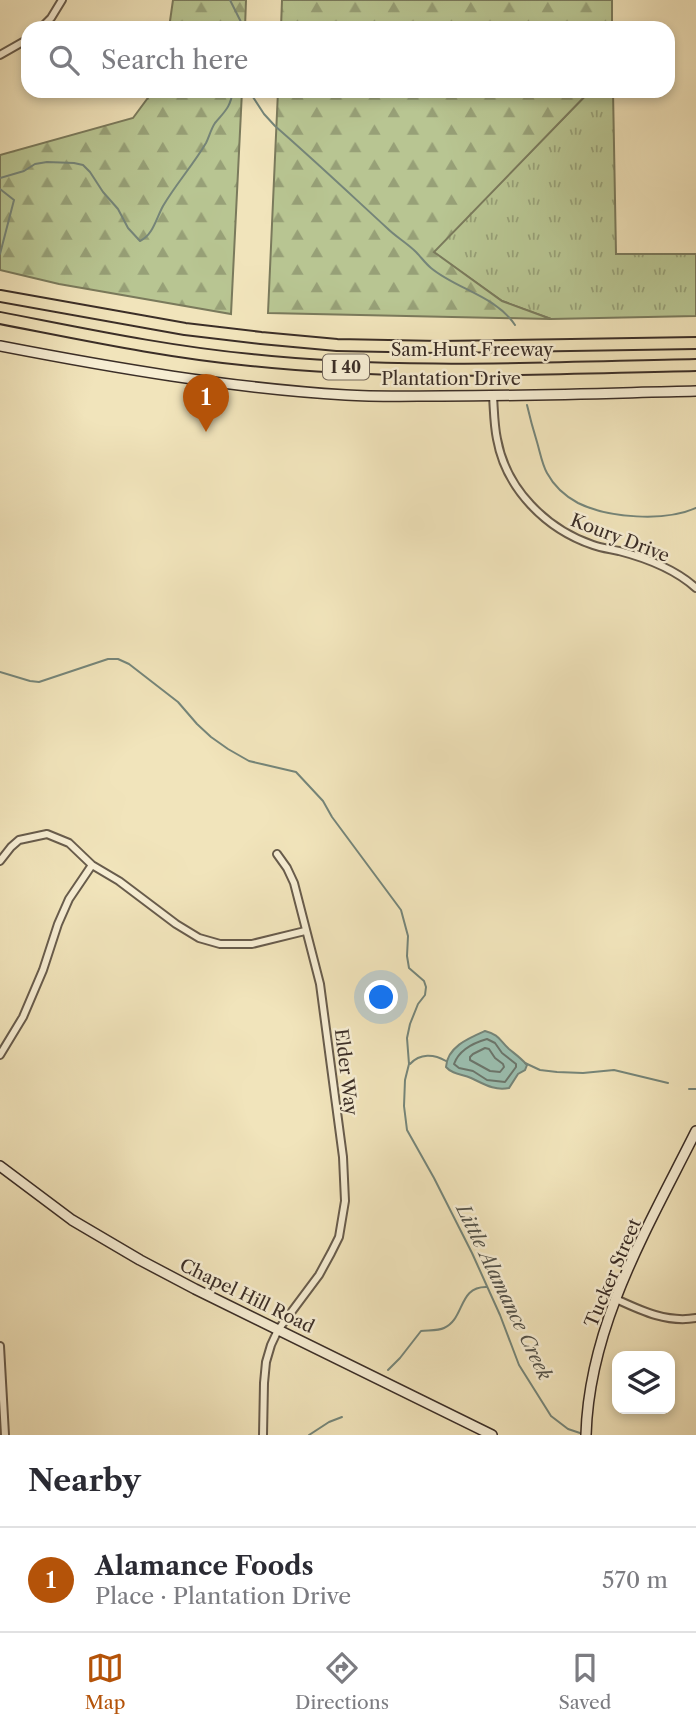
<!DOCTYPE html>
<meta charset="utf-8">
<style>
:root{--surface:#fff;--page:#f7f7f7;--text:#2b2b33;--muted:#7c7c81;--line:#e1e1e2;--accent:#b45309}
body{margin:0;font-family:"Libre Caslon Text",serif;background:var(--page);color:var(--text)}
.controls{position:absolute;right:21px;bottom:21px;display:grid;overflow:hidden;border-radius:14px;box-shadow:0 4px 10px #0003}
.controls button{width:63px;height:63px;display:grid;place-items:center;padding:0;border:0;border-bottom:2px solid var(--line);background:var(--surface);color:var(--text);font:35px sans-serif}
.you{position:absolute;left:382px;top:998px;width:24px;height:24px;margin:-18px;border:5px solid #fff;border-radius:50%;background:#1a73e8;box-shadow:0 0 0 10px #1a73e833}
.badge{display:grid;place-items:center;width:46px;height:46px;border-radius:50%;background:var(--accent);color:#fff;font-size:23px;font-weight:700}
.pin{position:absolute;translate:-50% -58px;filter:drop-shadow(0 2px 4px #0008)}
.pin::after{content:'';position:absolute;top:37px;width:24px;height:21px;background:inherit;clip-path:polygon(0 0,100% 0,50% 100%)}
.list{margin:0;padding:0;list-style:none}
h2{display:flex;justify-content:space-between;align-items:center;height:91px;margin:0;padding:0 28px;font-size:30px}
h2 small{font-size:23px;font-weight:400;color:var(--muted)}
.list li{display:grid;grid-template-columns:46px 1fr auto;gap:21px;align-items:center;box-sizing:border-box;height:105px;padding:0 28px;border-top:2px solid var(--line)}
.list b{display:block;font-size:26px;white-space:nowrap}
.list p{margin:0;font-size:23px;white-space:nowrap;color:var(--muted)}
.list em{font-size:23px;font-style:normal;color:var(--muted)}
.icon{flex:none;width:38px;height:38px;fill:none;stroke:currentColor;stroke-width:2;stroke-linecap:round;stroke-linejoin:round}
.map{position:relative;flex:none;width:696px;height:1435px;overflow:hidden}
.search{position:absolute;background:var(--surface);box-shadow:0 4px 10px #0003;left:21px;right:21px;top:21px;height:77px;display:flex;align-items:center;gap:18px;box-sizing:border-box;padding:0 24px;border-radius:21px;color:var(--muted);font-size:26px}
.sheet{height:196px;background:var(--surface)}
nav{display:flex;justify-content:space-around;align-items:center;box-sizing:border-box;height:98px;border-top:2px solid var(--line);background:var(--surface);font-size:19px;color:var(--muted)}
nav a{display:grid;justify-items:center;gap:4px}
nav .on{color:var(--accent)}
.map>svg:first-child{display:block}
</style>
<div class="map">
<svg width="696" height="1435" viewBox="0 0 696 1435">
<defs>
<pattern id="grass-tufts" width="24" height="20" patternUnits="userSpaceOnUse" patternTransform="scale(1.75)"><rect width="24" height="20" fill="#b8c592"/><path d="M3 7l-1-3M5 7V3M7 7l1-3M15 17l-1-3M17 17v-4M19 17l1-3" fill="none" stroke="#97a077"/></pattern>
<pattern id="forest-firs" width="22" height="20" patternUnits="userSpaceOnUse" patternTransform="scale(1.75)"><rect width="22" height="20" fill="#b8c592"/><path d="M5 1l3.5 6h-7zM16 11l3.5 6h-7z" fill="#97a077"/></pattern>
</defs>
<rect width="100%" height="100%" fill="#f1e4bb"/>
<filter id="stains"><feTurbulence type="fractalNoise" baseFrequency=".00286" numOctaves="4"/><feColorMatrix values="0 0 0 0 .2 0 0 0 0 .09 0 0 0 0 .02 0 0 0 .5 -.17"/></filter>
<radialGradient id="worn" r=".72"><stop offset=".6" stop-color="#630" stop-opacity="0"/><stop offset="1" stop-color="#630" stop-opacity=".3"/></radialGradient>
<path fill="url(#grass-tufts)" stroke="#7a7a5c" stroke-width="2" d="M 590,91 L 613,91 L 616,254 L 696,254 L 696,316 L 551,319 L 502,301 L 433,252 Z"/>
<path fill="url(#forest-firs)" stroke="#7a7a5c" stroke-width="2" d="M 173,0 L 246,0 L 245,28 L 169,28 Z
M 282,0 L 612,0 L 612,28 L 281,28 Z
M 153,91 L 242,91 L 231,314 L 59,284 L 0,270 L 0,155 L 133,118 Z
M 278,91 L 590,91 L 434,252 L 502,301 L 551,319 L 268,313 Z"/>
<path fill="#9bbfb0" stroke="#758579" stroke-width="2" d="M 485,1031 C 500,1035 499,1040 509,1049 C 515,1054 521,1058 527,1065 L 525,1070 L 518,1074 L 509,1088 C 494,1091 484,1084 471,1078 C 462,1074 453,1075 446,1067 C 447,1047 469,1038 485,1031 Z"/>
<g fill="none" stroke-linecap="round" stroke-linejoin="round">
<path stroke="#6b766c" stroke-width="2" d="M 487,1039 L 495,1043 L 502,1053 L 516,1064 L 516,1067 L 505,1082 L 487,1080 L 473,1071 L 459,1068 L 454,1064 C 459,1050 473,1043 487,1039 Z
M 485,1048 L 489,1049 L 495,1058 L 503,1064 L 504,1067 L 500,1072 L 490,1071 L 470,1060 L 470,1057 L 473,1054 Z"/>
<path stroke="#758579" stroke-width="2" d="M 230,0 L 244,28
M 249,91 L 264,114 L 275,126 C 313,159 350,194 387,228 C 396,237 407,243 416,252 C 421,257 425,263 431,268 C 456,289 496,296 515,325
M 0,178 L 24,171 L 35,164 L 47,162 L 74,163 L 83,165 L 90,172 L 103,192 L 118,209 L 128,228 L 140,241 C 153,235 156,219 163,206 C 176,184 193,165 206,143 C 209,137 211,129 215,123 C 225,111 230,108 233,91
M 0,189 L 14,200 L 0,254
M 527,405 C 530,418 533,429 537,442 C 540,452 542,464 547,473 C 554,486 565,496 578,503 C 608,518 665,522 696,508
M 0,672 L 30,681 L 39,682 L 108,659 L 118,659 L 129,664 L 178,702 L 197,724 L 211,737 L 228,749 L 249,761 L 296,772 L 323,801 L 332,817 L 401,910 L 408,936 L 407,956 L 409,968 L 424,981 L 426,987 L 425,995 L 418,1004 L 410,1024 L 407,1038 L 409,1064 L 405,1080 L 404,1106 L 407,1130 L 434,1178 L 472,1253 L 500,1315 L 519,1365 L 551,1416 L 568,1429 L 583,1434
M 525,1063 L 540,1070 L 557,1072 L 583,1073 L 614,1070 L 668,1083
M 410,1064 C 420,1053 434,1054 446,1061
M 689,1089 L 696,1089
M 388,1370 L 400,1358 L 421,1331 C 427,1330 438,1331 444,1328 C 465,1319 458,1286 487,1287
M 309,1435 L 329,1422 L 342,1417"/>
<g stroke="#685c4c" stroke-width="10">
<path id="street" d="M 41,28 L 51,18 L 62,0
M 0,55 L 28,39
M 493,396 C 494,410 494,425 497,439 C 506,489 546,529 593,545 C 601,548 610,549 619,551 C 646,558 675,569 696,588
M 0,861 L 11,847 L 19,840 L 47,834 L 69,843 L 92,865 L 119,881 L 176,924 L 199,938 L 220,944 L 252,944 L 305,931
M 0,1055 L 23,1017 L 43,970 L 58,924 L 69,899 L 92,865
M 616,1299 C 642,1311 667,1323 696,1318
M 0,1346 L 5,1435
M 263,1435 L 264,1383 L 266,1362 L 271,1345 L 278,1330 L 319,1275 L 331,1253 L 339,1237 L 345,1201 L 343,1157 L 320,984 L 294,883 L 287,868 L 277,854"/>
</g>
<g stroke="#3b2e27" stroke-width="12">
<path id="secondary" d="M 0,346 C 114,368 230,388 346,395 C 378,397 410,396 442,396 C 526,396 611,393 696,391
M 0,1166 L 72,1220 L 140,1260 L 195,1289 L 492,1435
M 586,1435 C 589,1325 648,1227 696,1131"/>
</g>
<g stroke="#3b2e27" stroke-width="14">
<path id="highway" d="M 0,296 L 185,329 L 261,338 L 337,345 L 439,347 L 696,343
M 0,318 C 83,334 166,352 251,360 C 398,376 548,368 696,365"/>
</g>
<use href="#street" stroke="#f6edd3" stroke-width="6"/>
<use href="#secondary" stroke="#f6edd3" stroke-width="9"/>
<use href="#highway" stroke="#f1e4bb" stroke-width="10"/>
</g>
<g text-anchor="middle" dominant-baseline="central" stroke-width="5" stroke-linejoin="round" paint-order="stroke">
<rect fill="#f6edd3" stroke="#73675b" stroke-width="2" x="323" y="354.5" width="46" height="25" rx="5"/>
<g font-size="16" font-weight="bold" fill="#3b2e27">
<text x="346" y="367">I 40</text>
</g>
<g font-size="18" fill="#3b2e27" stroke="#f6edd3">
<text x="472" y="350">Sam Hunt Freeway</text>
<text x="451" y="379">Plantation Drive</text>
<text transform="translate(620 538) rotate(21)">Koury Drive</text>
<text transform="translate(346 1072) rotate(83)">Elder Way</text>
<text transform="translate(613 1273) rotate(-67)">Tucker Street</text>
<text transform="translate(247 1296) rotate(26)">Chapel Hill Road</text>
</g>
<g font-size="19" font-style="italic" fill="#535249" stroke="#f6edd3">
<text transform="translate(504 1292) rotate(64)">Little Alamance Creek</text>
</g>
</g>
<rect width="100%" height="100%" filter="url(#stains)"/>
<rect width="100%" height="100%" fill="url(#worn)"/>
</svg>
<div class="controls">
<button><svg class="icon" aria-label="layers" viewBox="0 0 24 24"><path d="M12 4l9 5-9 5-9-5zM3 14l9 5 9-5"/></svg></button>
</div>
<div class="you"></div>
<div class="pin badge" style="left:206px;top:432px">1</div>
<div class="search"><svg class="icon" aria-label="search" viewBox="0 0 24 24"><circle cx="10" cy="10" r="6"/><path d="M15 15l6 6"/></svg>Search here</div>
</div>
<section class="sheet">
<h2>Nearby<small></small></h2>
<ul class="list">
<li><span class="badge">1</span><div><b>Alamance Foods</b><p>Place · Plantation Drive</p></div><em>570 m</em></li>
</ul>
</section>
<nav>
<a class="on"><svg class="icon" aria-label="map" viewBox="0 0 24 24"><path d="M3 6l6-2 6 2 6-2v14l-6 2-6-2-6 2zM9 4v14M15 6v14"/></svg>Map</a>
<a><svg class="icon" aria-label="directions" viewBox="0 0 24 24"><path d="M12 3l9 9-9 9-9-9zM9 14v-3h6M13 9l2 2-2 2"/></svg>Directions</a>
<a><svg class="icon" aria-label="saved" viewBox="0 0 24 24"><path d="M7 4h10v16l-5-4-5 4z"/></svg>Saved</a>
</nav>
